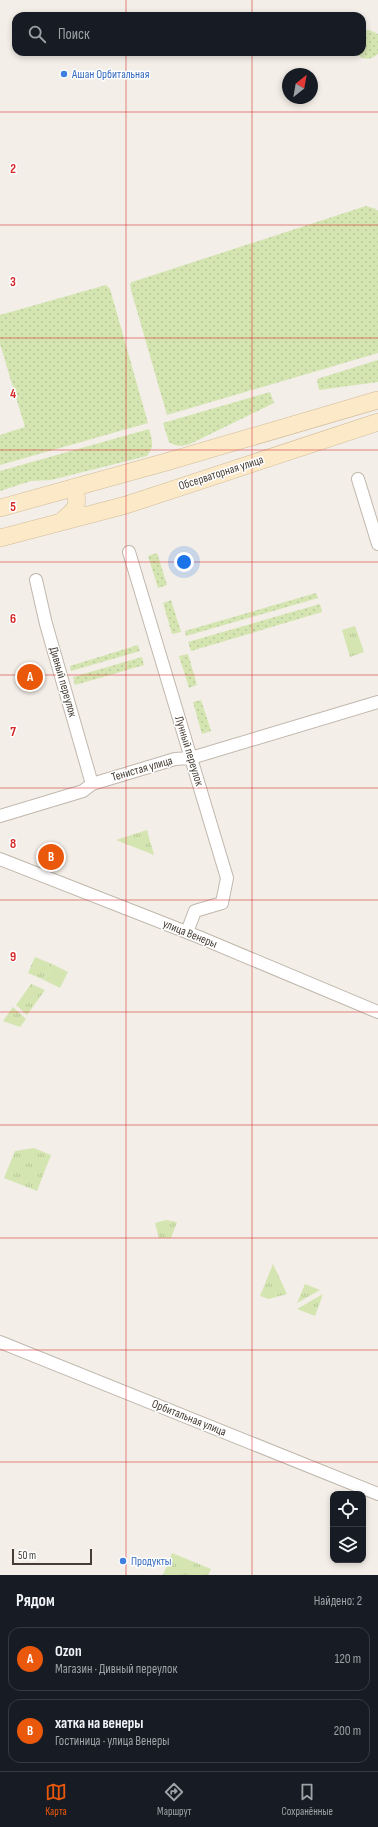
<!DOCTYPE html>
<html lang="ru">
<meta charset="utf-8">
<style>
:root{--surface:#171b24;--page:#242831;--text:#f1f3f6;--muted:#9ea1a6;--line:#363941;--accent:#ea580c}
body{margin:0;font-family:"Sofia Sans Condensed",sans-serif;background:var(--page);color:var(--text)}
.controls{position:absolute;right:12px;bottom:12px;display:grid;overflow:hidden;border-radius:8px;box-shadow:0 2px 6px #0003}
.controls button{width:36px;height:36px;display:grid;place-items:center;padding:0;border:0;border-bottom:1px solid var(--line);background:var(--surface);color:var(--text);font:20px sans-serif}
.compass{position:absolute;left:282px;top:68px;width:36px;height:36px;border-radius:50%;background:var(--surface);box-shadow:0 2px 6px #0003;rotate:31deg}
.scale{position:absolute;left:12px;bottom:10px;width:80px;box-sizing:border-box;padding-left:4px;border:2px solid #463e36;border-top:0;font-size:11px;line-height:14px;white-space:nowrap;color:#463e36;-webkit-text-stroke:3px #fff;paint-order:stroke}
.you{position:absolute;left:184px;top:562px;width:14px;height:14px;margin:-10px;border:3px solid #fff;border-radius:50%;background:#1a73e8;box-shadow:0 0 0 6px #1a73e833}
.badge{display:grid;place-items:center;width:26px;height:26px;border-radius:50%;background:var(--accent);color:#fff;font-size:13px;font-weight:700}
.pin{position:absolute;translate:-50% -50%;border:2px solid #fff;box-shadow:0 1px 4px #0006}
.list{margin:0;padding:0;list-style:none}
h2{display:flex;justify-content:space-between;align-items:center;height:52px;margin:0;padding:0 16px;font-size:17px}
h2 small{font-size:13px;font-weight:400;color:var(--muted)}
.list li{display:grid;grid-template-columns:26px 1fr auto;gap:12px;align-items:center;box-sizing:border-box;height:64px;margin:0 8px 8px;padding:0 8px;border:1px solid var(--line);border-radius:12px}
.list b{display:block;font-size:15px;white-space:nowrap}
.list p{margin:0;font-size:13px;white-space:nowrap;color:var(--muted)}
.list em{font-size:13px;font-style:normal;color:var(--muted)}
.icon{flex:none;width:22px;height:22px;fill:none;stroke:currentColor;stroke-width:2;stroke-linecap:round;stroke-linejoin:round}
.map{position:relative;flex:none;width:378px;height:1575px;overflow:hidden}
.search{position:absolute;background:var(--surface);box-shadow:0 2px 6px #0003;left:12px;right:12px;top:12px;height:44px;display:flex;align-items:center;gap:10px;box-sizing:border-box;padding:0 14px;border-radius:12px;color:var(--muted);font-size:15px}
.sheet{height:196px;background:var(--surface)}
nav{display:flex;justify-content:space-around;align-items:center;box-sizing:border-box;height:56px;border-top:1px solid var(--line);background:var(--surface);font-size:11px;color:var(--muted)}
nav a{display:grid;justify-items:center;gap:2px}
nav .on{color:var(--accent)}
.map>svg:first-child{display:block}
</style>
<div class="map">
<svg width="378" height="1575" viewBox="0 0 378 1575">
<defs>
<pattern id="grass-dots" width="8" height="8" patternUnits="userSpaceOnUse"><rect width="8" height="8" fill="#d4e5b1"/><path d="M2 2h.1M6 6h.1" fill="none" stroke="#b7c699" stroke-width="1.8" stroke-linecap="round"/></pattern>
<pattern id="park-tufts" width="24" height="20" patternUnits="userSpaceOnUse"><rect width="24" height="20" fill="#d4e5b1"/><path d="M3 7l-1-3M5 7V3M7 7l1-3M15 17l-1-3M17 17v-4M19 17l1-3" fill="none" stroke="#b7c699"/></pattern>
</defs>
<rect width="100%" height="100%" fill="#f3eee7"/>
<path fill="url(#grass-dots)" d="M 369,30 L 378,34 L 378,54 C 370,61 361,60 355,52 L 362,52 L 362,31 Z
M 366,206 L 376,209 L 378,211 L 378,353 L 167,415 L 131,290 L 130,284 L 132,282 Z
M 106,285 L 110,289 L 148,423 L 0,465 L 0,435 L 25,427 L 0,344 L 0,315 Z
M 378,360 L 378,382 L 319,390 L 317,379 Z
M 270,392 L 274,403 L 190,444 C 182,446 176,447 169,442 L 163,423 Z
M 149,429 C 152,440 155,446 147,456 L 51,480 L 31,481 L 0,491 L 0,471 Z
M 157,553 L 167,585 L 158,588 L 148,556 Z
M 316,593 L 318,598 L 186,636 L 185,631 Z
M 171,600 L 181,632 L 172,634 L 163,603 Z
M 320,604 L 322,612 L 191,651 L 188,642 Z
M 138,645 L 140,651 L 71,671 L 70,666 Z
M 188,654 L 197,685 L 189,688 L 179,656 Z
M 142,657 L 144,665 L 75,685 L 73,677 Z
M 201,700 L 211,731 L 202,734 L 193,702 Z"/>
<path fill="url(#park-tufts)" d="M 355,626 L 364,652 L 350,657 L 342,630 Z
M 147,830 L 154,855 L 116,840 Z
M 35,957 L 52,964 L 44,980 L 28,973 Z
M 31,984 L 45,990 L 27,1015 L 16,1005 Z
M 13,1007 L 26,1019 L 20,1027 L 3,1021 Z
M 34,1148 L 51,1155 L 37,1191 L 4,1178 L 15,1151 Z
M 166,1220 L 177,1222 L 171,1238 L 159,1238 L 155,1223 Z
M 273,1264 L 287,1294 L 269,1299 L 260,1296 Z
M 305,1284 L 320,1290 L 297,1303 Z
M 323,1294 L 315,1316 L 297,1309 Z
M 172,1553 L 211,1569 L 208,1575 L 163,1575 Z"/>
<path fill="#d4e5b1" d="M 52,964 L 68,972 L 60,988 L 44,980 Z"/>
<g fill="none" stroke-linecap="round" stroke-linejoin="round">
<g stroke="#c1b7ad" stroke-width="14">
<path id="minor" d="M 358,479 L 378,544
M 129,552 L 227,878 L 222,903 L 195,911 L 187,932
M 36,580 L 46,624 L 92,784
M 0,816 L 83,791 L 92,784 L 175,759 L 191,758 L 378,702
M 0,859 L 199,937 L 378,1012
M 0,1342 L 378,1494"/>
</g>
<g stroke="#d1bb98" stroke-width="18">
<path id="secondary" d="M 0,508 L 166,462 L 378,400
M 63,520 C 78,507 78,507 75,487
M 0,538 L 126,505 L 378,422"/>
</g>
<use href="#minor" stroke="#fff" stroke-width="12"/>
<use href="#secondary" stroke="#fce9c8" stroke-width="17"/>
</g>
<path fill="none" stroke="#d62828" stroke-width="1" stroke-opacity="0.55" d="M 126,0 L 126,16M 252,0 L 252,16M 126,52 L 126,1575M 252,52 L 252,1575M 0,112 L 378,112M 0,225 L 378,225M 0,338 L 378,338M 0,450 L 378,450M 0,562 L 378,562M 0,675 L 378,675M 0,788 L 378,788M 0,900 L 378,900M 0,1012 L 378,1012M 0,1125 L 378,1125M 0,1238 L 378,1238M 0,1350 L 378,1350M 0,1462 L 378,1462"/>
<g fill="#3f7fe0" stroke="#fff" stroke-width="1.5">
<circle cx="64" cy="74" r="4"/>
<circle cx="123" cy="1561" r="4"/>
</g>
<g text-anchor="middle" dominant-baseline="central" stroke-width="3" stroke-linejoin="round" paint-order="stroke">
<g font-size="12" fill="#366cbe" stroke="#fff" text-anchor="start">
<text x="72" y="74">Ашан Орбитальная</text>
<text x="131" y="1561">Продукты</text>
</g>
<g font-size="12" fill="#463e36" stroke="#fff">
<text transform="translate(221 473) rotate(-18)">Обсерваторная улица</text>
<text transform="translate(63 682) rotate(74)">Дивный переулок</text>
<text transform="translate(189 751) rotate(73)">Лунный переулок</text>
<text transform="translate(142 769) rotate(-16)">Тенистая улица</text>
<text transform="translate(190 934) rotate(22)">улица Венеры</text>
<text transform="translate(189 1418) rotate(22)">Орбитальная улица</text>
</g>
</g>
<g font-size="13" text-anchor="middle" font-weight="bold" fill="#d62828" stroke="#fff" stroke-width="3" stroke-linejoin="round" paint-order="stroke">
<text x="13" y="173">2</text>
<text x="13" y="286">3</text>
<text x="13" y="398">4</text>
<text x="13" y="511">5</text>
<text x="13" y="623">6</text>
<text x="13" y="736">7</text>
<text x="13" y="848">8</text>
<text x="13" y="961">9</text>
</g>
</svg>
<div class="controls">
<button><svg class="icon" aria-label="locate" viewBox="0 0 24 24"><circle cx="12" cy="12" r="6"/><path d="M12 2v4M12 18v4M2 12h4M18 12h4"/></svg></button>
<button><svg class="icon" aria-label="layers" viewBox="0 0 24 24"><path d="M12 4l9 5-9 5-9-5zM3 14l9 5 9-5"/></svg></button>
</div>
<svg class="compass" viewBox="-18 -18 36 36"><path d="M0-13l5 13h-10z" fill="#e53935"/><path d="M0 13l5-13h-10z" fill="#9ea1a6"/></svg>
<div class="scale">50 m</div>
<div class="you"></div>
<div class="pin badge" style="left:30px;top:677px">A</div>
<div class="pin badge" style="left:51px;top:857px">B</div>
<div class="search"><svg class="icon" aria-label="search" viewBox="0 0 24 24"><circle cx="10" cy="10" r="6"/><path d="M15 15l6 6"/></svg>Поиск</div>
</div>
<section class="sheet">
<h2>Рядом<small>Найдено: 2</small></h2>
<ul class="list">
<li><span class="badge">A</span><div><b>Ozon</b><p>Магазин · Дивный переулок</p></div><em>120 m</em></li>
<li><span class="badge">B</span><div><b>хатка на венеры</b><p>Гостиница · улица Венеры</p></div><em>200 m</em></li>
</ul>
</section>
<nav>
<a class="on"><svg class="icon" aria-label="map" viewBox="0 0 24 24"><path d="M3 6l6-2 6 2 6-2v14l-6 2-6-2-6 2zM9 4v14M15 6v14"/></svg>Карта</a>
<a><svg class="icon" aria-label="directions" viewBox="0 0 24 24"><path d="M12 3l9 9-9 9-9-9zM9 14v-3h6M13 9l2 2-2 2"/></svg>Маршрут</a>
<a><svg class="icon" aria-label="saved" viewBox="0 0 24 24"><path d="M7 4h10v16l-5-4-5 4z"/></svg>Сохранённые</a>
</nav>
